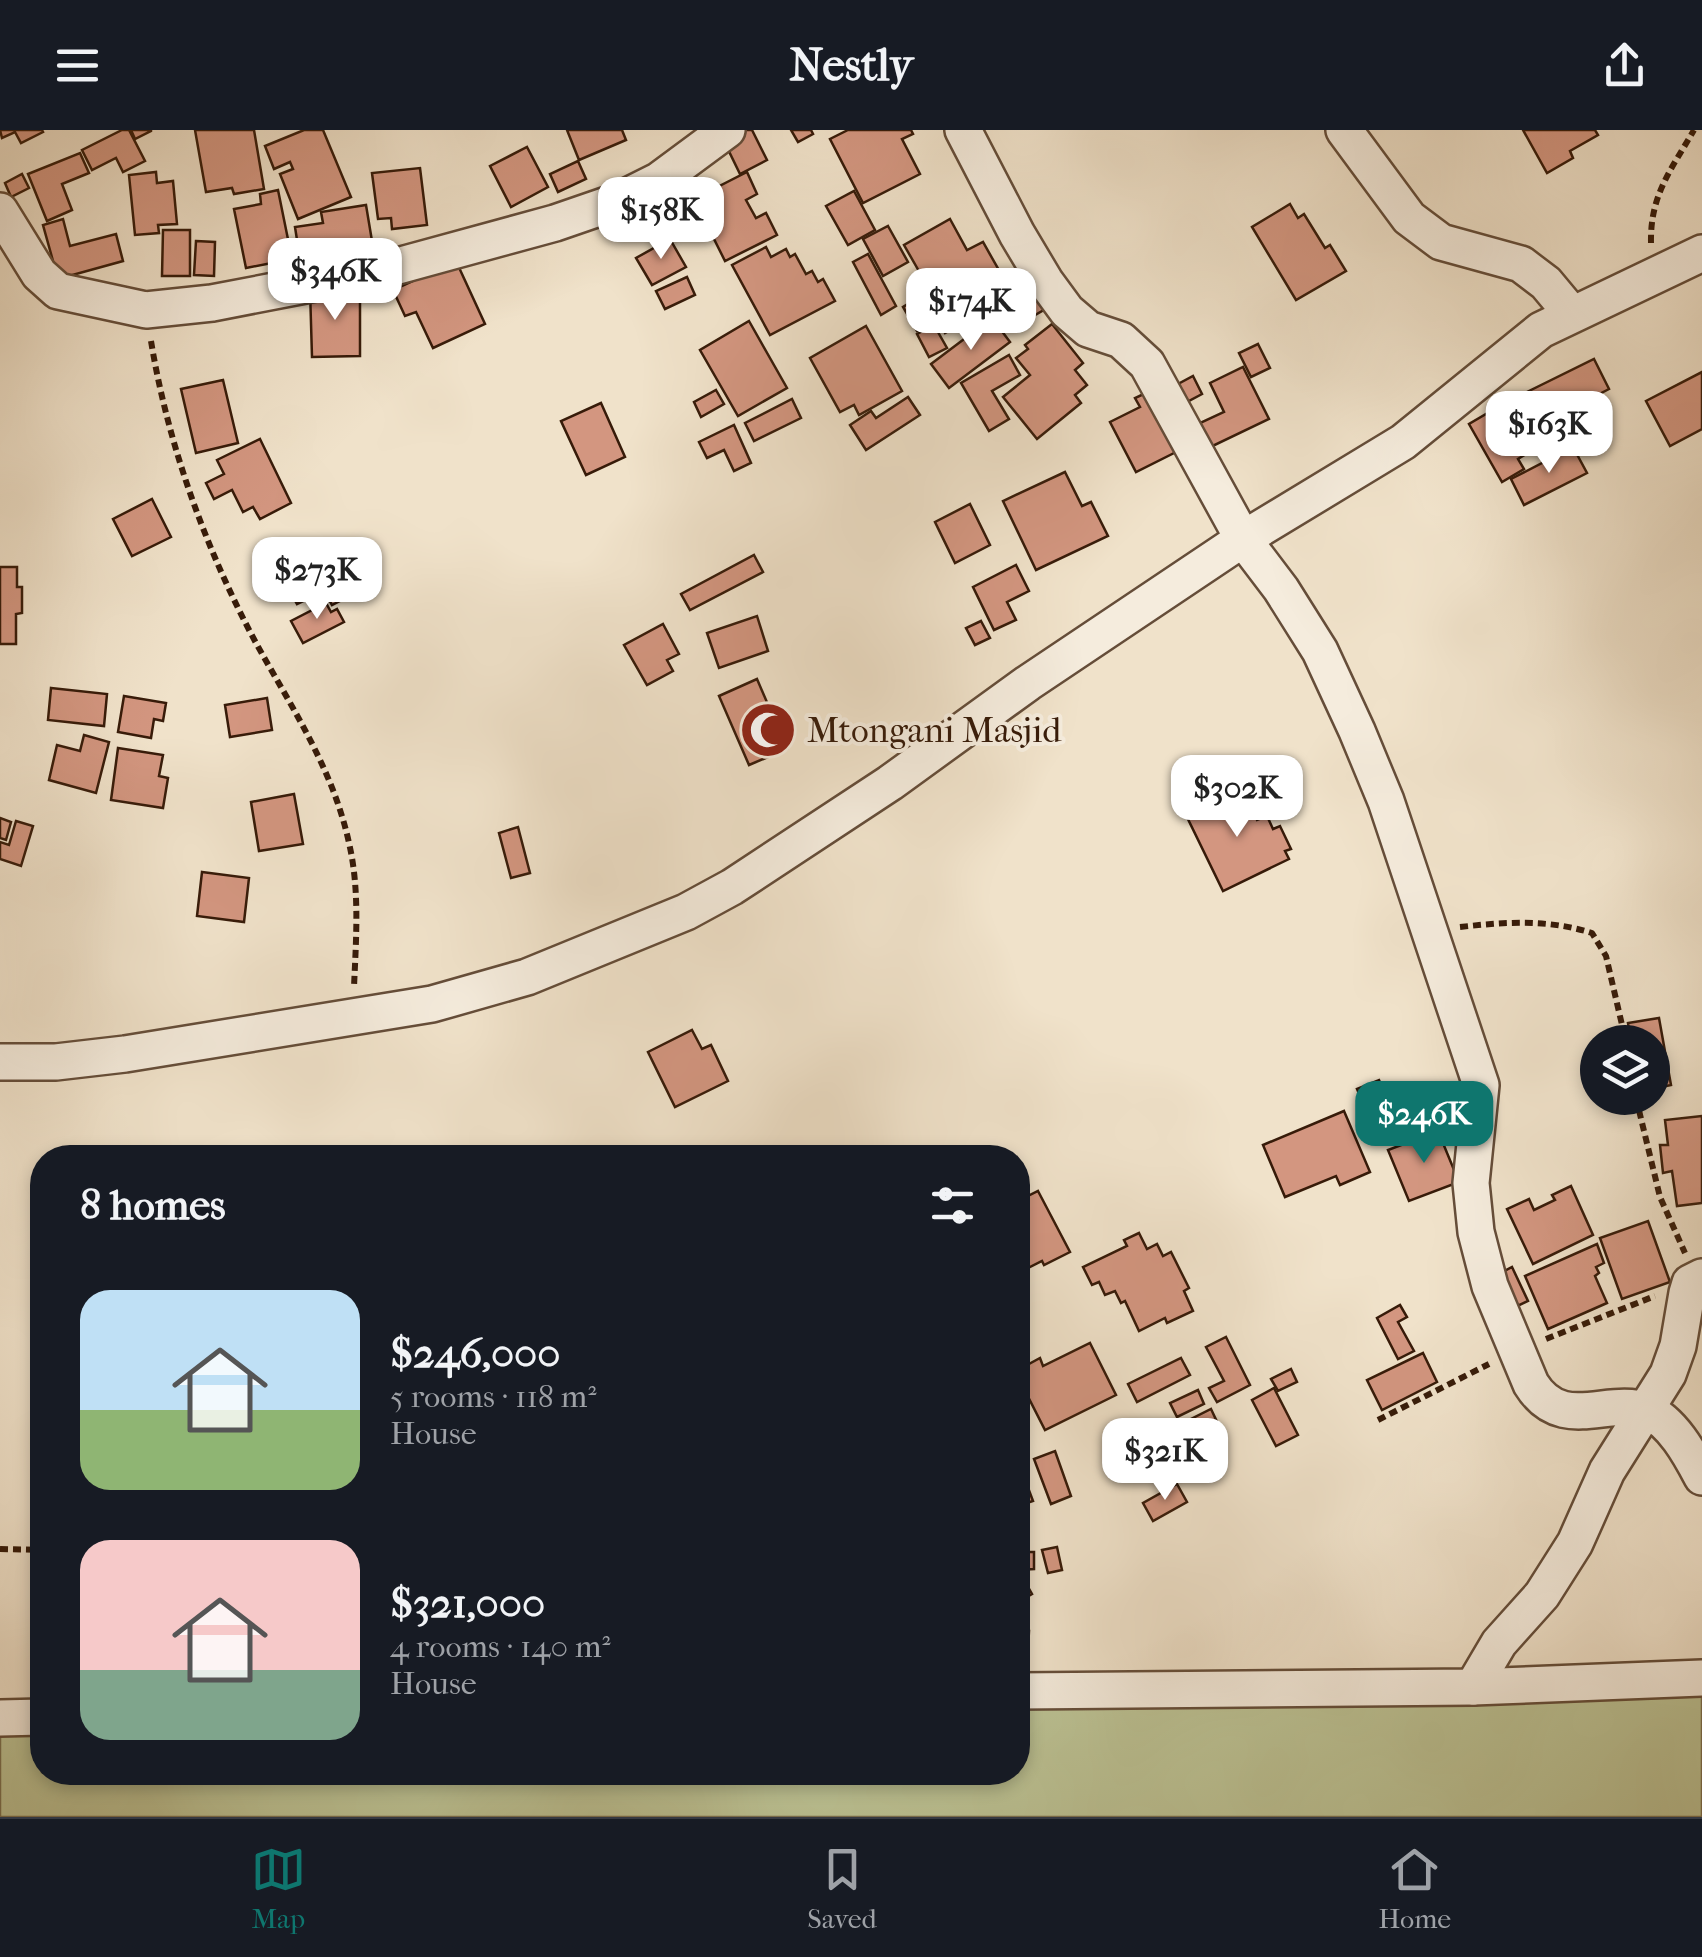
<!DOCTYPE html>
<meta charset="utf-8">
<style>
body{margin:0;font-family:"IM FELL French Canon",serif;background:#20242c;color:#f1f3f6;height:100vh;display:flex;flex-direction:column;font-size:38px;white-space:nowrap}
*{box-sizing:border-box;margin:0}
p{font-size:32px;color:#9ea1a6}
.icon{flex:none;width:55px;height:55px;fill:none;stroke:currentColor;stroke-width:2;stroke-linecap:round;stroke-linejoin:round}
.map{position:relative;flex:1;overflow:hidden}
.side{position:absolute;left:30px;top:1015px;width:1000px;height:640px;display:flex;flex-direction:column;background:#171b24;border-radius:40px;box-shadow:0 5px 15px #0003}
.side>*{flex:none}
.fabs{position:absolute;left:1580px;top:895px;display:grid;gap:20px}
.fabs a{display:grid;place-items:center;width:90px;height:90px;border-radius:50%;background:#171b24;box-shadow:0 5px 15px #0003;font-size:50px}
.price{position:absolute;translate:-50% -85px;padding:0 22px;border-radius:20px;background:#fff;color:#222;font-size:32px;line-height:65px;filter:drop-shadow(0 2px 5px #0008)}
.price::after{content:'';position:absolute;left:50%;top:60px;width:30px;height:22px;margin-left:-15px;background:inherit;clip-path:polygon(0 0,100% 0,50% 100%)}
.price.current{background:#0f766e;color:#fff}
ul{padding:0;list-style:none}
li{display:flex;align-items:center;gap:30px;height:250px;padding:0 50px}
li span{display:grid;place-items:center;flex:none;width:280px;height:200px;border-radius:30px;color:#555}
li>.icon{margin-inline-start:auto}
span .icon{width:120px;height:120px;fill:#fffc;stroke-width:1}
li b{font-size:42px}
h2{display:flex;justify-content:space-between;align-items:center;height:120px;padding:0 50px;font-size:42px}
header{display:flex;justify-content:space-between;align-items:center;height:130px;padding:0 50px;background:#171b24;font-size:45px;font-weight:700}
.tab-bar{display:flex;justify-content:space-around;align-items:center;height:140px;border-top:2px solid #363941;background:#171b24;font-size:28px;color:#9ea1a6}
.tab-bar a{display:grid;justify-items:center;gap:5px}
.tab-bar .current{color:#0f766e}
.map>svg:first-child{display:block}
</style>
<header><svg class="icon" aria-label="menu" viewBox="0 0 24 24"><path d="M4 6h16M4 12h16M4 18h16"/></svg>Nestly<svg class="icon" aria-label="share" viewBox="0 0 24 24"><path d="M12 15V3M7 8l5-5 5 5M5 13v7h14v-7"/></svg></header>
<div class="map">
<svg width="1702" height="1687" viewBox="0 0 1702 1687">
<rect width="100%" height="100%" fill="#f0e2ca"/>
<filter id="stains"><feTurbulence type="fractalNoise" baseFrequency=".002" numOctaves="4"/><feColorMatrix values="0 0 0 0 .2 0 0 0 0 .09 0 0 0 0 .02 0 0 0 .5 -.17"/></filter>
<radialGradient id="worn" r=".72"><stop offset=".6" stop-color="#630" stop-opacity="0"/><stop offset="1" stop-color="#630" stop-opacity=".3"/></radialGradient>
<!-- green -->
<path fill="#bcc395" stroke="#7a6f4f" stroke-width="2.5" d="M 1702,1563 L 1702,1687 L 0,1687 L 0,1603 L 42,1602 L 42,1642 L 1018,1642 L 1018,1575 Z"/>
<!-- building -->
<g fill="#d39680" stroke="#371b09" stroke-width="2.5">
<path d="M 0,0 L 42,0 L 43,2 L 21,13 L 15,2 L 2,8 Z"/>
<path d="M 122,0 L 129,0 L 145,31 L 123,42 L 116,28 L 92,40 L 82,20 Z"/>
<path d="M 131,0 L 151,0 L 151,1 L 135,9 Z"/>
<path d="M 195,0 L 254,0 L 264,59 L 234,64 L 232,58 L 206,62 Z"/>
<path d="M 304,0 L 323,0 L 351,67 L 298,89 L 280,44 L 293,39 L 290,32 L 274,39 L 265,16 Z"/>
<path d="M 567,0 L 622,0 L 626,10 L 579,30 Z"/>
<path d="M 735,0 L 752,0 L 767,30 L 740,44 L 722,7 Z"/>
<path d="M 791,0 L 811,0 L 813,4 L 798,12 Z"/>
<path d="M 848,0 L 911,0 L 913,4 L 902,9 L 920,44 L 863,73 L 830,9 Z"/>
<path d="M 1523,0 L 1595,0 L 1598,5 L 1570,21 L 1573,28 L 1547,43 Z"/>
<path d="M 527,17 L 548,57 L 511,77 L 490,36 Z"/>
<path d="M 80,23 L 89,43 L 62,54 L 72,80 L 47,91 L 28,44 Z"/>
<path d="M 578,31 L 586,49 L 558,62 L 550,44 Z"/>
<path d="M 420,38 L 427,95 L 392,99 L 391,88 L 378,89 L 372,43 Z"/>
<path d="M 156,42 L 157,53 L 173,51 L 177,94 L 158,95 L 159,103 L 135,105 L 129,45 Z"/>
<path d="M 747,42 L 757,64 L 746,70 L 756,88 L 766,83 L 777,105 L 725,131 L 694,69 Z"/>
<path d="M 22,44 L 29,58 L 11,67 L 5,53 Z"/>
<path d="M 278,60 L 292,129 L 246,138 L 234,79 L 261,74 L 260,64 Z"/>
<path d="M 854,61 L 875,100 L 848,115 L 826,76 Z"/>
<path d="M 1290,74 L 1298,88 L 1304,84 L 1325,118 L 1330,115 L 1346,141 L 1296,170 L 1252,97 Z"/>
<path d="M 366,75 L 375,129 L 329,136 L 327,125 L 300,129 L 295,97 L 323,93 L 321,82 Z"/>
<path d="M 63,89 L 70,116 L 116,104 L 123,131 L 58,149 L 43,95 Z"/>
<path d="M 950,89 L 967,120 L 983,112 L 1013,165 L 945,203 L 914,147 L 920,143 L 904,115 Z"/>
<path d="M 888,96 L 908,132 L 883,146 L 863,109 Z"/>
<path d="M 163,100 L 190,100 L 190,146 L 162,146 Z"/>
<path d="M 670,109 L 686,137 L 652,155 L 636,128 Z"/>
<path d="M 196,111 L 215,112 L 214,146 L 194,145 Z"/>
<path d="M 766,117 L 771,127 L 786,119 L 790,127 L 795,124 L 806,144 L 812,141 L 818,152 L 823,149 L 835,171 L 770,205 L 732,135 Z"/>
<path d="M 868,124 L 896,176 L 881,185 L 853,132 Z"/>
<path d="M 456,131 L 485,194 L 433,218 L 416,182 L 405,186 L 393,160 Z"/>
<path d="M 687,147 L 695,165 L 665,179 L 656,161 Z"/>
<path d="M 1037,156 L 1049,177 L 1028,189 L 1015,168 Z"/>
<path d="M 310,159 L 360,159 L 360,226 L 312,227 Z"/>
<path d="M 921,166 L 935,191 L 917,201 L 903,177 Z"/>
<path d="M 992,188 L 1010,212 L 949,258 L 931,234 Z"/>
<path d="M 749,191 L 787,258 L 738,286 L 700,220 Z"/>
<path d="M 1052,194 L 1083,233 L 1075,240 L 1087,255 L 1075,265 L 1081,273 L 1037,309 L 1003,267 L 1030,245 L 1016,228 L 1028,219 L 1025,215 Z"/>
<path d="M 934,195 L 947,218 L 929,227 L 917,204 Z"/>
<path d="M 866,196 L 902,261 L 859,285 L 854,275 L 840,282 L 810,228 Z"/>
<path d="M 1258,214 L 1270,238 L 1251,247 L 1239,223 Z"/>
<path d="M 1009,225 L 1020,245 L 992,261 L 1009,289 L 989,301 L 961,253 Z"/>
<path d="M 1594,229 L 1609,259 L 1543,293 L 1527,262 Z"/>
<path d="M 1243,237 L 1269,289 L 1198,323 L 1187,299 L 1224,282 L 1210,253 Z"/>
<path d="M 1702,242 L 1702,299 L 1670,316 L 1646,271 Z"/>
<path d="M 1193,246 L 1202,264 L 1185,273 L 1165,261 Z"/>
<path d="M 223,250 L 238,313 L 196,323 L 181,259 Z"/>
<path d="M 716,260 L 724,274 L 701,287 L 694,272 Z"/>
<path d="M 1148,262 L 1178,321 L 1136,342 L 1110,292 L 1140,277 L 1135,268 Z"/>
<path d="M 908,267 L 920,285 L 866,320 L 850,295 L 871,281 L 876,288 Z"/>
<path d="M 1515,267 L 1530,293 L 1514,303 L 1526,324 L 1518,329 L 1524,339 L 1502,352 L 1469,294 Z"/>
<path d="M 792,269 L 801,288 L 754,311 L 745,293 Z"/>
<path d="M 601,273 L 625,327 L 586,345 L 561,291 Z"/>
<path d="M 734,295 L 751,333 L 734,341 L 724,320 L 707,328 L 699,312 Z"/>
<path d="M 260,309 L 291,373 L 260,389 L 253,377 L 243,382 L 232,360 L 214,369 L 206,353 L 224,344 L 217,330 Z"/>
<path d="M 1573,317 L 1587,343 L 1524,375 L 1511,349 Z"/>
<path d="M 1065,342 L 1082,376 L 1091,372 L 1108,406 L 1036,440 L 1003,371 Z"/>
<path d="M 152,369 L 171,407 L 132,426 L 113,389 Z"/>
<path d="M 970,374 L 990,415 L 955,433 L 935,392 Z"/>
<path d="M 754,425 L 763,442 L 690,480 L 681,464 Z"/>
<path d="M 355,426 L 367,457 L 332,475 L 320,453 L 343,442 L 339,434 Z"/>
<path d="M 1016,435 L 1029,461 L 1007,472 L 1016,490 L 994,500 L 973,457 Z"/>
<path d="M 0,437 L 17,437 L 17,457 L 22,457 L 22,483 L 16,484 L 16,514 L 0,514 Z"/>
<path d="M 310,452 L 316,465 L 297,474 L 290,461 Z"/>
<path d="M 326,473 L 331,482 L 337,479 L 344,492 L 303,513 L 291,491 Z"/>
<path d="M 757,486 L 768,521 L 719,538 L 707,503 Z"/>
<path d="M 981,491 L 990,508 L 975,515 L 966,498 Z"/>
<path d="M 663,494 L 679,524 L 667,530 L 673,541 L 647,555 L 624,515 Z"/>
<path d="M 757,549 L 787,619 L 749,635 L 719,566 Z"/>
<path d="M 51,558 L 107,564 L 104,596 L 48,590 Z"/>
<path d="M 124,566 L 166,573 L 163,591 L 154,589 L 151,608 L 118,602 Z"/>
<path d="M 267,568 L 272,600 L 230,607 L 225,575 Z"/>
<path d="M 84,605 L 109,612 L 96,663 L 49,650 L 57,615 L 80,621 Z"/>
<path d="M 118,618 L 163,625 L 159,646 L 168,648 L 163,678 L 111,670 Z"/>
<path d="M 1232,640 L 1240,657 L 1213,669 L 1205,652 Z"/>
<path d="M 1242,658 L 1257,690 L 1267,686 L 1273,699 L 1280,696 L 1291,719 L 1285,721 L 1289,729 L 1223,761 L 1186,685 Z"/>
<path d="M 294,664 L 303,714 L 259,721 L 251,672 Z"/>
<path d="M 0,688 L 11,692 L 6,710 L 0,708 Z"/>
<path d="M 16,691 L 33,696 L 21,736 L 0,729 L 0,712 L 9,715 Z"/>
<path d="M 518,697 L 530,743 L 511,748 L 499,703 Z"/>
<path d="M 202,742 L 249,748 L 244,792 L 197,786 Z"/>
<path d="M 1659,888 L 1671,955 L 1652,959 L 1652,912 L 1631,912 L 1628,893 Z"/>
<path d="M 692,900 L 702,919 L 711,915 L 728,951 L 675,977 L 648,922 Z"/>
<path d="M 1379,950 L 1385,964 L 1394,960 L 1404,986 L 1395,989 L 1401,1002 L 1379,1011 L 1357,959 Z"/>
<path d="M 1344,981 L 1370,1042 L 1340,1055 L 1336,1046 L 1285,1067 L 1263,1015 Z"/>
<path d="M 1702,986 L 1702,1073 L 1677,1076 L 1672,1041 L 1663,1043 L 1660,1015 L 1668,1015 L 1665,990 Z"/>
<path d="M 1438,1001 L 1459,1052 L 1409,1071 L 1388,1020 Z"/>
<path d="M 1571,1056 L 1593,1105 L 1533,1134 L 1507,1079 L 1529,1069 L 1534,1080 L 1555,1070 L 1552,1065 Z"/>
<path d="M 1038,1061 L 1070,1122 L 1044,1135 L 1042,1131 L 1018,1143 L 1018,1071 Z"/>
<path d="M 1648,1091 L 1670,1152 L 1622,1169 L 1600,1108 Z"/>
<path d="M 1139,1103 L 1147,1119 L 1157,1114 L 1163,1126 L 1171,1122 L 1189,1158 L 1184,1161 L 1193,1181 L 1167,1193 L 1165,1188 L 1139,1201 L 1125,1171 L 1121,1173 L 1115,1161 L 1105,1165 L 1099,1152 L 1092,1155 L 1083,1137 L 1127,1116 L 1124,1110 Z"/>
<path d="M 1597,1114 L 1604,1133 L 1596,1137 L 1599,1143 L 1595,1146 L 1607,1173 L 1548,1199 L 1525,1146 Z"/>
<path d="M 1512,1137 L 1528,1171 L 1511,1179 L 1495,1146 Z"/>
<path d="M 1400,1175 L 1407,1187 L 1398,1192 L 1414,1221 L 1398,1229 L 1377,1188 Z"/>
<path d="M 1226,1207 L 1250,1255 L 1217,1272 L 1209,1258 L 1224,1251 L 1206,1217 Z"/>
<path d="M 1090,1213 L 1116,1265 L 1045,1300 L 1018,1247 L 1018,1240 L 1040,1228 L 1043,1236 Z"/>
<path d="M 1423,1223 L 1437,1252 L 1382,1280 L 1367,1250 Z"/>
<path d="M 1181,1228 L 1190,1245 L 1137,1272 L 1128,1254 Z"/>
<path d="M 1291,1239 L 1297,1252 L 1278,1261 L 1271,1249 Z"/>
<path d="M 1274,1258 L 1298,1305 L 1276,1316 L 1252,1270 Z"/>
<path d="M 1198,1260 L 1204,1274 L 1177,1287 L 1170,1273 Z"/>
<path d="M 1211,1279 L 1219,1296 L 1186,1313 L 1177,1296 Z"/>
<path d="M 1204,1315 L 1220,1340 L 1201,1351 L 1186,1327 Z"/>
<path d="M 1055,1321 L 1071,1366 L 1051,1374 L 1034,1329 Z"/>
<path d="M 1021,1339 L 1033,1371 L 1018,1376 L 1018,1340 Z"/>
<path d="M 1177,1354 L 1187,1372 L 1153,1391 L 1143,1373 Z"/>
<path d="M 1057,1417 L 1062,1440 L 1048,1443 L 1042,1420 Z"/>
<path d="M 1018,1422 L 1034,1422 L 1034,1439 L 1018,1440 Z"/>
<path d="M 1023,1448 L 1032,1464 L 1018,1472 L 1018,1451 Z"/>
<path d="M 1018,1500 L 1029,1501 L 1028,1520 L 1018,1520 Z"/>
</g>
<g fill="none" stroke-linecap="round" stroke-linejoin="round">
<!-- street casing -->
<g stroke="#654d39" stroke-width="40">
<g id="street">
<path d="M 963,0 L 1017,104 L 1045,151 L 1067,181 L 1088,199 L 1121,210 L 1147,234 L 1243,409 L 1281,459 L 1320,521 L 1357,601 L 1386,671 L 1481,955 L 1471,1053 L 1476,1102 L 1490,1156 L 1531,1254 C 1562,1304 1608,1266 1647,1281 C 1672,1291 1690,1324 1702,1347"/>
<path d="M 1344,0 L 1409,88 L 1441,112 L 1521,134 L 1546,153 L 1571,183"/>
<path d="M 0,81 L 39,144 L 58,161 L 146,180 L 212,173 L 383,140 L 555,93 L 616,72 L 658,51 L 727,0"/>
<path d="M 0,932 L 56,932 L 125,924 L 432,874 L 527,847 L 686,782 L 732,757 L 890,653 L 1028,553 L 1243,409 L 1403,312 L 1541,200 L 1702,123"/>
<path d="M 1473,1557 L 1499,1513 L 1542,1465 L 1575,1413 L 1607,1341 L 1668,1244 L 1678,1216 L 1687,1163 L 1690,1153 L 1702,1147"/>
<path d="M 1018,1561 L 1473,1557 L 1702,1548"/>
<path d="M 0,1588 L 42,1587"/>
</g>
</g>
<!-- path -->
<g stroke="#371b09" stroke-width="6" stroke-dasharray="8 5" stroke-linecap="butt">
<path d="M 1651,113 C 1650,65 1671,40 1694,0"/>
<path d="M 151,211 C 168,315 206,420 256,513 C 292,578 333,639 349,713 C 360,760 356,810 354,857"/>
<path d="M 1460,797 C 1505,792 1548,789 1592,803 L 1606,826 L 1626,912"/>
<path d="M 1636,968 L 1660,1067 L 1685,1123"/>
<path d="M 1546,1209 L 1655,1166"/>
<path d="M 1378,1290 L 1489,1234"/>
<path d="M 0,1419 L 42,1420"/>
</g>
<!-- street -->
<use href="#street" stroke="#f5ecdd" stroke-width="35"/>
</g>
<!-- icons -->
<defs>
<g id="mosque-disc" transform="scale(2.875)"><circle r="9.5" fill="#8f2418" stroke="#f5ecdd"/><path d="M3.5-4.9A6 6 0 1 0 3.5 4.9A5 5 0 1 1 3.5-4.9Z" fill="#fff"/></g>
</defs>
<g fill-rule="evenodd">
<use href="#mosque-disc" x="768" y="600"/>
</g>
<g text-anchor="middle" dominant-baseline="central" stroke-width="8" stroke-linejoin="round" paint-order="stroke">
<!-- poi labels -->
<g font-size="35" fill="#371b09" stroke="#f5ecdd" text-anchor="start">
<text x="807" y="600">Mtongani Masjid</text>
</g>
</g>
<rect width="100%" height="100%" filter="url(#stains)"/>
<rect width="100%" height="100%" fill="url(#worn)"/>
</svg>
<div class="fabs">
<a><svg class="icon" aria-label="layers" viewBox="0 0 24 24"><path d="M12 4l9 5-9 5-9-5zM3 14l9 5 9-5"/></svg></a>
</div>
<b class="price" style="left:661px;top:132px">$158K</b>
<b class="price" style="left:335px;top:193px">$346K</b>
<b class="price" style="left:971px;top:223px">$174K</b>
<b class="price" style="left:1549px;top:346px">$163K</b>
<b class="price" style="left:317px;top:492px">$273K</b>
<b class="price" style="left:1237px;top:710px">$302K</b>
<b class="price current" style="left:1424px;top:1036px">$246K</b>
<b class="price" style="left:1165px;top:1373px">$321K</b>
<section class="side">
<h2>8 homes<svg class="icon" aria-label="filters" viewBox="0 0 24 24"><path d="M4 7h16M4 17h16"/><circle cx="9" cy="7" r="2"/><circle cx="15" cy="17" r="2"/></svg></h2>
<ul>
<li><span style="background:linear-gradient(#bfe0f5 60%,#8fb573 0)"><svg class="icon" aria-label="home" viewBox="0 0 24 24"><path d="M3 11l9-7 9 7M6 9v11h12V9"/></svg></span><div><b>$246,000</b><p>5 rooms · 118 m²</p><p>House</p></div></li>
<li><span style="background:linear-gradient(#f6c9c9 65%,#7fa58c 0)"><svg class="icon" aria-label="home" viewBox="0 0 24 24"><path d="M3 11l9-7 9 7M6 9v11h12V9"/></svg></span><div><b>$321,000</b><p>4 rooms · 140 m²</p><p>House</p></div></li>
</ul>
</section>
</div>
<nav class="tab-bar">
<a class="current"><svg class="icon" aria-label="map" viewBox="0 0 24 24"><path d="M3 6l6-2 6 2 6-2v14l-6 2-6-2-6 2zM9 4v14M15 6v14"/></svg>Map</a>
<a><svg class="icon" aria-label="saved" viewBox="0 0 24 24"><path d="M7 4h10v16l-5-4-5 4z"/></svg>Saved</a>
<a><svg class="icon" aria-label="home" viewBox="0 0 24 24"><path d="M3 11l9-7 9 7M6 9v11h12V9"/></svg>Home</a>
</nav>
